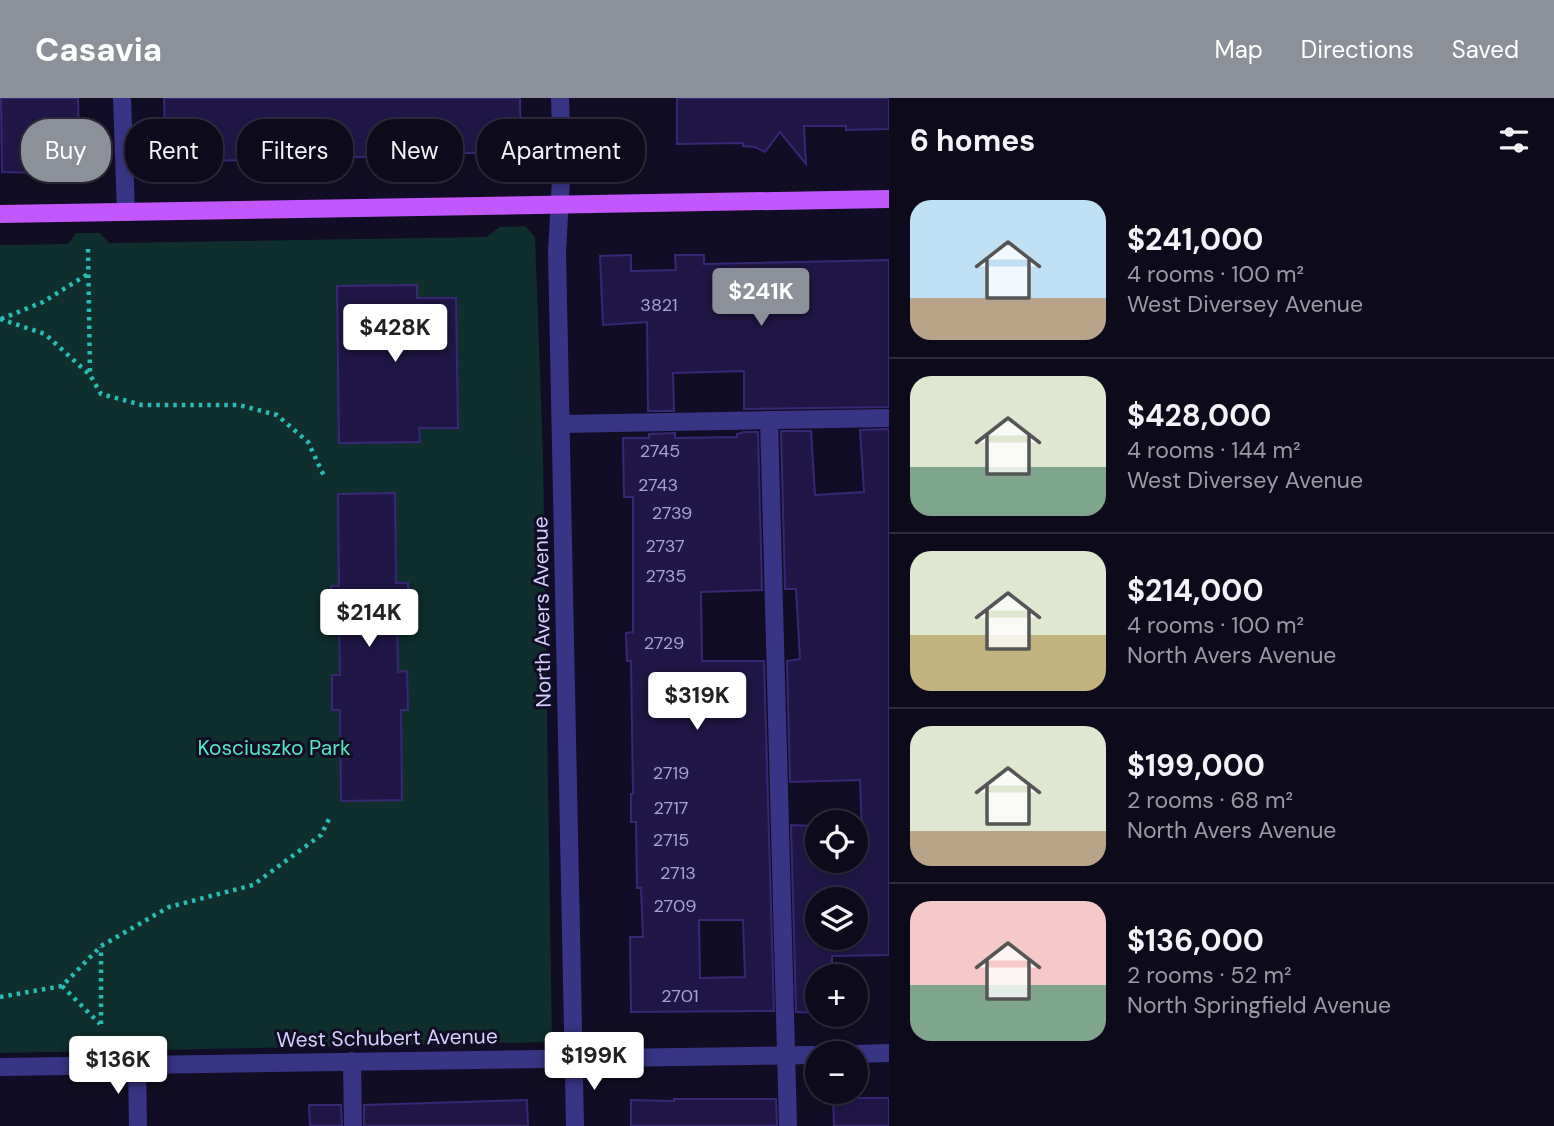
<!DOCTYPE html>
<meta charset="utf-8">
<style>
body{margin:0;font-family:"DM Sans",sans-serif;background:#1b1828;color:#f1f3f6;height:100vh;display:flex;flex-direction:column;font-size:26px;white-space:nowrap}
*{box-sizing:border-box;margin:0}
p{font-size:23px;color:#9a9aa3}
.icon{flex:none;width:38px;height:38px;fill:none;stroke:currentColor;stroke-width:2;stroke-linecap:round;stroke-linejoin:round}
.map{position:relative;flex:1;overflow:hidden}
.panel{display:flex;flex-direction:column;background:#0d0a1b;width:665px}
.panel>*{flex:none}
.banner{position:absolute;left:21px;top:21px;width:665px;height:63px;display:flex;gap:14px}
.tools{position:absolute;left:805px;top:712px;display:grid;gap:14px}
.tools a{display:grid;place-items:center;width:63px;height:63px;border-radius:50%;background:#0d0a1b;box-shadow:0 4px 10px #0003,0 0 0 2px #2d2b3a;font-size:35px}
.price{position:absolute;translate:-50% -60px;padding:0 16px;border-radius:7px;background:#fff;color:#222;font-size:23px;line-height:46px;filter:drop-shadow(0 2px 4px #0008)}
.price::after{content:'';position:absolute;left:50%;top:42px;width:21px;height:16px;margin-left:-10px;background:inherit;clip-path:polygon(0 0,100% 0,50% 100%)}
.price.on{background:#8c9099;color:#fff}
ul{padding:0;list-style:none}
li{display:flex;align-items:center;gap:21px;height:175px;padding:0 21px}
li+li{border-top:2px solid #2d2b3a}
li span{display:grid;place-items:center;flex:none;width:196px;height:140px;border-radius:21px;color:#555}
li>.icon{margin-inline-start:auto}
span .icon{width:84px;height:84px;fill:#fffc;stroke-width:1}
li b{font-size:30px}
h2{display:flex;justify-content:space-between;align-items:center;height:84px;padding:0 21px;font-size:30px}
.tag{padding:0 24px;border-radius:28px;background:#0d0a1b;box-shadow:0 4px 10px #0003,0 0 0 2px #2d2b3a;font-size:24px;line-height:63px}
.tag.on{background:#8c9099;color:#fff}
header{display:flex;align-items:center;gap:42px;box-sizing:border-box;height:98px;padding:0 35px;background:#8c9099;color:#fff}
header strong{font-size:33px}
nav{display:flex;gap:38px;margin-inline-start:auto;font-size:24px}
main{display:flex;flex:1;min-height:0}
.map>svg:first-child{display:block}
</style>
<header>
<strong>Casavia</strong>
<nav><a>Map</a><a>Directions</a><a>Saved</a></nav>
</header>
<main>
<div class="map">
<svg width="889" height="1028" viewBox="0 0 889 1028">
<rect width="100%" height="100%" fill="#110d24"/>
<!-- green -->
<path fill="#0f2e2e" d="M 525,128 L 535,139 L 543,357 L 552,944 L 0,955 L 0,147 L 68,146 L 76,135 L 100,135 L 109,145 L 486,139 L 500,129 Z"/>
<!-- building -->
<g fill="#211746" stroke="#382874" stroke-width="2" fill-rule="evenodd">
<path d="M 1,0 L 78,0 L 80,76 L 2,74 Z"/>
<path d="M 164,0 L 520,0 L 521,68 L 488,69 L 487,55 L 439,55 L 303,62 L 244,60 L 244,62 L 206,63 L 206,72 L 166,73 Z"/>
<path d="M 677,0 L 889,0 L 889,31 L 846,32 L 846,28 L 804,28 L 806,66 L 780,34 L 765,54 L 755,49 L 743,48 L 743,45 L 677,46 Z"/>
<path d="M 631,157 L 631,173 L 676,172 L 675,157 L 704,157 L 704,166 L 889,162 L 889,309 L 744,311 L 744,273 L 673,275 L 674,313 L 648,313 L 647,224 L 603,227 L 600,158 Z"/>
<path d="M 417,187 L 417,200 L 456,200 L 458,330 L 419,330 L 420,344 L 339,345 L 337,188 Z"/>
<path d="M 889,331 L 889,857 L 832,858 L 832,878 L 817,878 L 817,915 L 796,914 L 791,727 L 814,728 L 813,759 L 817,759 L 817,763 L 863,763 L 860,682 L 790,684 L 787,563 L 800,561 L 796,491 L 785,491 L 781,333 L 811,333 L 815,397 L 864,394 L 860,332 ZM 817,802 L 856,802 L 856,840 L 817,840 Z"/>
<path d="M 744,334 L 758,334 L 762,492 L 701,494 L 702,563 L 764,563 L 774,913 L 631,914 L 630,839 L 643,839 L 641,790 L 637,790 L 636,724 L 631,724 L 631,696 L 633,696 L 631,563 L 627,563 L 626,535 L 633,534 L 633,399 L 624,399 L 623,340 L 649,340 L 649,336 L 675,335 L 675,340 L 737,339 L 737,336 ZM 699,822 L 743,822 L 745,879 L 700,880 Z"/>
<path d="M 395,395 L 396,485 L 408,485 L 408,527 L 397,527 L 398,574 L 407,573 L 408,612 L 401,612 L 402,702 L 341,703 L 340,612 L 332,612 L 332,577 L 340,577 L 339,524 L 332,524 L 331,488 L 339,488 L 338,396 Z"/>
<path d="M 833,1000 L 889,1000 L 889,1028 L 834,1028 Z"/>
<path d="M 674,1001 L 776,1001 L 777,1028 L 631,1028 L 631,1002 L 674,1003 Z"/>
<path d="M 527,1002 L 528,1028 L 364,1028 L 364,1007 Z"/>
<path d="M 309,1007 L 341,1007 L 342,1028 L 310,1028 Z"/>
</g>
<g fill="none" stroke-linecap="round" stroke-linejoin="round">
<!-- path -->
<g stroke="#27bcb4" stroke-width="4.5" stroke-dasharray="3.5 5" stroke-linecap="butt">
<path d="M 88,151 L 90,276"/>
<path d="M 0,221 L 45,236 L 90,277 L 101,296 L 142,307 L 239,307 L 277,317 L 308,344 L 324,378"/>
<path d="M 1,221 L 43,204 L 88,176"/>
<path d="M 62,888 L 100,926"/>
<path d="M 0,899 L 62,888 L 101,848 L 169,809 L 253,787 L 321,737 L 329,721"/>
<path d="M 101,926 L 101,849"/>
</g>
<!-- minor -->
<g stroke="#393586" stroke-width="18">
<path d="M 122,0 L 126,114"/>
<path d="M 560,0 L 562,63 L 557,154 L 575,1028"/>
<path d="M 769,322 L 788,1028"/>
<path d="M 561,326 L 889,320"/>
<path d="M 856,956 L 889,955"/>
<path d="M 352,963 L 353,1028"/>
<path d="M 137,967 L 138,1028"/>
<path d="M 0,969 L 817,957"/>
</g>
<!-- major -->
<path stroke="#c257ff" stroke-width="18" d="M 0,116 L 889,101"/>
</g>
<g text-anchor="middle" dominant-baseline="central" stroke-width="6" stroke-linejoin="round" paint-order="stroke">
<!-- number labels -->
<g font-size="18" fill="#a8a2d1">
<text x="659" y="207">3821</text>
<text x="660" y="353">2745</text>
<text x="658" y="387">2743</text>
<text x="672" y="415">2739</text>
<text x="665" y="448">2737</text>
<text x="666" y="478">2735</text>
<text x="664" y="545">2729</text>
<text x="671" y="675">2719</text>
<text x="671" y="710">2717</text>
<text x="671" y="742">2715</text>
<text x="678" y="775">2713</text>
<text x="675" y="808">2709</text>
<text x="680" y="898">2701</text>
</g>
<!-- street labels -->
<g font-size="21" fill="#d5d0ff" stroke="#110d24">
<text transform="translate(542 514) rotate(-91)">North Avers Avenue</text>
<text transform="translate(387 940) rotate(-1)">West Schubert Avenue</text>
</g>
<!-- park labels -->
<g font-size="21" fill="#54e7c3" stroke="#110d24">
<text x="274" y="650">Kosciuszko Park</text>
</g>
</g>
</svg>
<div class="tools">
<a><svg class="icon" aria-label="locate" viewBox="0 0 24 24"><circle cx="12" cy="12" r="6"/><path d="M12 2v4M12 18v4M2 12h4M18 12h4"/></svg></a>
<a><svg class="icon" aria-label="layers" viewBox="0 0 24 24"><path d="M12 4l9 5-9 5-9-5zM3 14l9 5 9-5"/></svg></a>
<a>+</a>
<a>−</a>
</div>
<b class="price on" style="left:761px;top:230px">$241K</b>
<b class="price" style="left:395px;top:266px">$428K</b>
<b class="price" style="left:369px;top:551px">$214K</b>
<b class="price" style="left:697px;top:634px">$319K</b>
<b class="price" style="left:594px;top:994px">$199K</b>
<b class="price" style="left:118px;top:998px">$136K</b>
<div class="banner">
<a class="tag on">Buy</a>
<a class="tag">Rent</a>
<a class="tag">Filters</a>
<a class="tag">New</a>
<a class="tag">Apartment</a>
</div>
</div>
<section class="panel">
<h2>6 homes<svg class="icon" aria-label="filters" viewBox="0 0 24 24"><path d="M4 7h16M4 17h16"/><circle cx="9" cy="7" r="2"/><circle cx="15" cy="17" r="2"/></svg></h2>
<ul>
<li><span style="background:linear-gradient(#bfe0f5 70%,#b9a48a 0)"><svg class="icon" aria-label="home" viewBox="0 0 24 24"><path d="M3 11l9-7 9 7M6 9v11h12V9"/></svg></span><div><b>$241,000</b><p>4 rooms · 100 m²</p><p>West Diversey Avenue</p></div></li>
<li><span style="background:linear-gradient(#dfe7d0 65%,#7fa58c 0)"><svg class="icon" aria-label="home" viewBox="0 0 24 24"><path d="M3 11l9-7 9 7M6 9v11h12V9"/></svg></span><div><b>$428,000</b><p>4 rooms · 144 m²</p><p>West Diversey Avenue</p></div></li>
<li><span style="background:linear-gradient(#dfe7d0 60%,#c2b280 0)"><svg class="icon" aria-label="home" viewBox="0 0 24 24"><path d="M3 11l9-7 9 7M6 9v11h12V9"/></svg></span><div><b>$214,000</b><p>4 rooms · 100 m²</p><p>North Avers Avenue</p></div></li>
<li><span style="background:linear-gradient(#dfe7d0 75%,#b9a48a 0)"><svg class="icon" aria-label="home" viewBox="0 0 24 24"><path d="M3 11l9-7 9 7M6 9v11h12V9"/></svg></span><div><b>$199,000</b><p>2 rooms · 68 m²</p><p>North Avers Avenue</p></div></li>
<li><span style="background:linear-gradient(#f6c9c9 60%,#7fa58c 0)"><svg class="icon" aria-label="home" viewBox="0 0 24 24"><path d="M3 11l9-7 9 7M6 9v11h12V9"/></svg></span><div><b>$136,000</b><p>2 rooms · 52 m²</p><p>North Springfield Avenue</p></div></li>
</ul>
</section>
</main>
